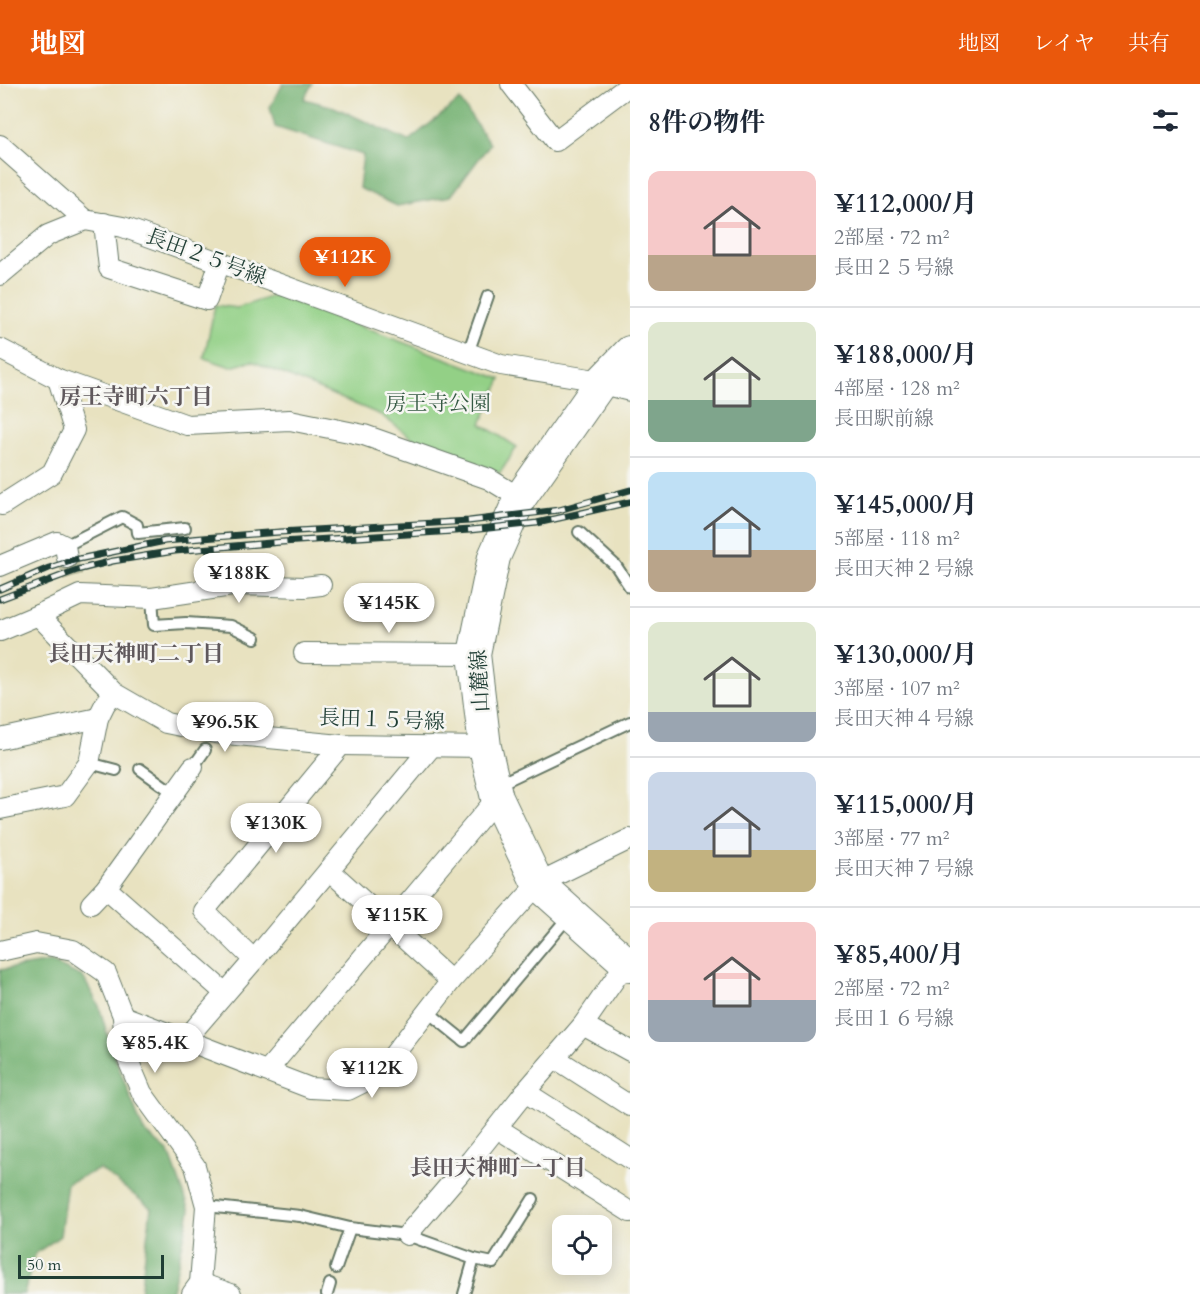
<!DOCTYPE html>
<html lang="ja">
<meta charset="utf-8">
<style>
body{margin:0;font-family:Cardo,"Noto Serif JP",serif;background:#f2f2f3;color:#1f2937;height:100vh;display:flex;flex-direction:column;font-size:22px;white-space:nowrap}
*{box-sizing:border-box;margin:0}
p{font-size:20px;color:#747a83}
.icon{flex:none;width:33px;height:33px;fill:none;stroke:currentColor;stroke-width:2;stroke-linecap:round;stroke-linejoin:round}
.map{position:relative;flex:1;overflow:hidden}
.drawer{display:flex;flex-direction:column;background:#fff;width:570px}
.drawer>*{flex:none}
.buttons{position:absolute;left:552px;top:1131px;display:grid;gap:12px}
.buttons a{display:grid;place-items:center;width:60px;height:60px;border-radius:12px;background:#fff;box-shadow:0 3px 15px #0003;font-size:30px}
.scale{position:absolute;left:18px;bottom:15px;width:146px;box-sizing:border-box;padding-left:6px;border:3px solid #1f3d34;border-top:0;font-size:16px;line-height:21px;white-space:nowrap;color:#1f3d34;-webkit-text-stroke:4px #f6f6f2;paint-order:stroke}
.price{position:absolute;translate:-50% -51px;padding:0 14px;border-radius:21px;background:#fff;color:#222;font-size:20px;line-height:39px;filter:drop-shadow(0 2px 3px #0008)}
.price::after{content:'';position:absolute;left:50%;top:36px;width:18px;height:14px;margin-left:-9px;background:inherit;clip-path:polygon(0 0,100% 0,50% 100%)}
.price.on{background:#ea580c;color:#fff}
ul{padding:0;list-style:none}
li{display:flex;align-items:center;gap:18px;height:150px;padding:0 18px}
li+li{border-top:2px solid #e0e1e3}
li span{display:grid;place-items:center;flex:none;width:168px;height:120px;border-radius:12px;color:#555}
li>.icon{margin-inline-start:auto}
span .icon{width:72px;height:72px;fill:#fffc;stroke-width:1}
li b{font-size:26px}
h2{display:flex;justify-content:space-between;align-items:center;height:72px;padding:0 18px;font-size:26px}
header{display:flex;align-items:center;gap:36px;box-sizing:border-box;height:84px;padding:0 30px;background:#ea580c;color:#fff}
header strong{font-size:28px}
nav{display:flex;gap:33px;margin-inline-start:auto;font-size:21px}
main{display:flex;flex:1;min-height:0}
.map>svg:first-child{display:block}
</style>
<header>
<strong>地図</strong>
<nav><a>地図</a><a>レイヤ</a><a>共有</a></nav>
</header>
<main>
<div class="map">
<svg width="630" height="1210" viewBox="0 0 630 1210">
<rect width="100%" height="100%" fill="#f6f6f2"/>
<filter id="ink" filterUnits="userSpaceOnUse"><feTurbulence type="fractalNoise" baseFrequency=".0167" numOctaves="2"/><feDisplacementMap in="SourceGraphic" scale="12" xChannelSelector="R" yChannelSelector="G"/><feConvolveMatrix kernelMatrix="1 2 1 2 8 2 1 2 1" color-interpolation-filters="sRGB"/></filter>
<filter id="wash" filterUnits="userSpaceOnUse"><feTurbulence type="fractalNoise" baseFrequency=".008" numOctaves="4" result="noise"/><feDisplacementMap in="SourceGraphic" scale="24" xChannelSelector="R" yChannelSelector="G"/><feGaussianBlur stdDeviation="1.35" result="paint"/><feColorMatrix in="noise" values="0 0 0 0 0 0 0 0 0 0 0 0 0 0 0 0 0 1.4 0 .05"/><feComposite in="paint" operator="in"/></filter>
<g filter="url(#wash)">
<rect width="100%" height="100%" fill="#e8e2c0"/>
<!-- green -->
<path fill="#93d086" stroke="#59865d" stroke-width="1.5" d="M 276,211 L 501,295 L 481,340 L 517,363 L 500,389 L 417,358 L 381,331 L 252,277 L 231,283 L 204,274 L 215,221 L 237,224 Z"/>
<!-- forest -->
<g fill="#76b273" stroke="#4a7854" stroke-width="1.5">
<path d="M 283,0 L 312,0 L 304,15 L 334,23 L 408,57 L 460,16 L 490,60 L 451,112 L 397,122 L 359,104 L 363,71 L 275,43 L 270,23 Z"/>
<path d="M 50,878 L 83,893 L 99,922 L 112,966 L 143,1046 L 169,1068 L 190,1127 L 172,1206 L 164,1210 L 140,1210 L 151,1124 L 100,1085 L 67,1099 L 60,1152 L 35,1170 L 24,1210 L 0,1210 L 0,886 Z"/>
</g>
</g>
<g filter="url(#ink)">
<g fill="none" stroke-linecap="round" stroke-linejoin="round">
<!-- minor-tunnel -->
<path stroke="#c0c1a4" stroke-width="20" stroke-dasharray="20 10" stroke-linecap="butt" d="M 67,474 L 73,494"/>
<!-- service casing -->
<g stroke="#657765" stroke-width="14">
<g id="service">
<path d="M 468,269 L 488,212"/>
<path d="M 579,448 L 616,482 L 630,503"/>
<path d="M 65,462 L 122,433 L 137,441 L 138,449 L 185,444"/>
<path d="M 152,514 L 154,541 L 186,539 L 231,542 L 255,554"/>
<path d="M 89,679 L 116,686"/>
<path d="M 193,683 L 205,666"/>
<path d="M 140,685 L 175,710"/>
<path d="M 497,701 L 630,638"/>
<path d="M 427,927 L 464,957 L 569,832"/>
<path d="M 206,1122 L 300,1132 L 350,1144 L 407,1151 L 474,1175 L 493,1179 L 533,1115"/>
<path d="M 336,1184 L 350,1144"/>
<path d="M 327,1210 L 330,1200"/>
<path d="M 464,1210 L 474,1175"/>
</g>
</g>
<!-- minor casing -->
<g stroke="#657765" stroke-width="22">
<g id="minor">
<path d="M 511,0 L 555,57 L 630,1"/>
<path d="M 0,61 L 85,136"/>
<path d="M 104,139 L 109,184 L 207,216 L 220,178"/>
<path d="M 0,191 L 48,151 L 85,136 L 123,143 L 501,281 L 602,297"/>
<path d="M 0,265 L 58,295 L 187,341 L 290,336 L 364,351 L 489,395 L 520,414"/>
<path d="M 2,421 L 52,389 L 74,346 L 58,295"/>
<path d="M 0,482 L 57,458 L 65,462 L 67,474"/>
<path d="M 38,531 L 80,511 L 152,514 L 238,501 L 304,503 L 321,501"/>
<path d="M 0,547 L 38,531 L 114,609 L 166,639 L 215,649 L 341,661 L 485,663"/>
<path d="M 304,569 L 474,570"/>
<path d="M 0,655 L 98,634"/>
<path d="M 0,725 L 65,712 L 89,679 L 98,634 L 105,620 L 114,609"/>
<path d="M 329,786 L 451,897"/>
<path d="M 106,804 L 225,909"/>
<path d="M 91,820 L 106,804 L 193,683"/>
<path d="M 0,867 L 36,859 L 73,866 L 106,889 L 123,932 L 125,969 L 142,1009 L 195,1082 L 206,1122 L 200,1199 L 192,1210"/>
<path d="M 254,876 L 204,827 L 341,661"/>
<path d="M 123,932 L 310,1004 L 348,1006 L 378,991 L 451,897 L 538,800 L 630,755"/>
<path d="M 583,941 L 630,967"/>
<path d="M 185,956 L 254,876 L 432,662"/>
<path d="M 555,974 L 630,1022"/>
<path d="M 267,987 L 497,714"/>
<path d="M 525,1008 L 630,1075"/>
<path d="M 497,1044 L 630,1128"/>
<path d="M 407,1151 L 471,1076 L 525,1008 L 583,941 L 626,879"/>
<path d="M 200,1199 L 231,1210"/>
</g>
</g>
<!-- tertiary casing -->
<g stroke="#657765" stroke-width="28">
<path id="tertiary" d="M 602,297 L 630,304"/>
</g>
<!-- primary casing -->
<g stroke="#657765" stroke-width="34">
<path id="primary" d="M 630,268 L 602,297 L 520,414 L 494,473 L 474,570 L 485,663 L 497,714 L 538,800 L 630,882"/>
</g>
<!-- service -->
<use href="#service" stroke="#fff" stroke-width="10"/>
<!-- minor -->
<use href="#minor" stroke="#fff" stroke-width="20"/>
<!-- tertiary -->
<use href="#tertiary" stroke="#fff" stroke-width="26"/>
<!-- primary -->
<use href="#primary" stroke="#fff" stroke-width="32"/>
<!-- rail casing -->
<g stroke="#1f3d34" stroke-width="7">
<g id="rail">
<path d="M 0,505 L 49,484 L 74,476 L 165,457 L 280,448 L 469,437 L 559,426 L 630,406"/>
<path d="M 0,515 L 77,486 L 113,477 L 175,467 L 282,458 L 470,446 L 537,439 L 630,418"/>
</g>
</g>
<!-- rail -->
<use href="#rail" stroke="#f6f6f2" stroke-width="4.5" stroke-dasharray="14" stroke-linecap="butt"/>
</g>
</g>
<g text-anchor="middle" dominant-baseline="central" stroke-width="5" stroke-linejoin="round" paint-order="stroke">
<!-- street labels -->
<g font-size="21" fill="#1f3d34" stroke="#f6f6f2">
<text transform="translate(206 173) rotate(20)">長田２５号線</text>
<text transform="translate(480 597) rotate(-93)">山麓線</text>
<text transform="translate(382 636) rotate(2)">長田１５号線</text>
</g>
<!-- park labels -->
<g font-size="21" fill="#365a44" stroke="#f6f6f2">
<text x="438" y="319">房王寺公園</text>
</g>
<!-- neighbourhood labels -->
<g font-size="22" font-weight="bold" fill="#5f585c" stroke="#f6f6f2">
<text x="136" y="313">房王寺町六丁目</text>
<text x="136" y="570">長田天神町二丁目</text>
<text x="498" y="1084">長田天神町一丁目</text>
</g>
</g>
</svg>
<div class="buttons">
<a><svg class="icon" aria-label="locate" viewBox="0 0 24 24"><circle cx="12" cy="12" r="6"/><path d="M12 2v4M12 18v4M2 12h4M18 12h4"/></svg></a>
</div>
<div class="scale">50 m</div>
<b class="price on" style="left:345px;top:204px">¥112K</b>
<b class="price" style="left:239px;top:520px">¥188K</b>
<b class="price" style="left:389px;top:550px">¥145K</b>
<b class="price" style="left:225px;top:669px">¥96.5K</b>
<b class="price" style="left:276px;top:770px">¥130K</b>
<b class="price" style="left:397px;top:862px">¥115K</b>
<b class="price" style="left:155px;top:990px">¥85.4K</b>
<b class="price" style="left:372px;top:1015px">¥112K</b>
</div>
<section class="drawer">
<h2>8件の物件<svg class="icon" aria-label="filters" viewBox="0 0 24 24"><path d="M4 7h16M4 17h16"/><circle cx="9" cy="7" r="2"/><circle cx="15" cy="17" r="2"/></svg></h2>
<ul>
<li><span style="background:linear-gradient(#f6c9c9 70%,#b9a48a 0)"><svg class="icon" aria-label="home" viewBox="0 0 24 24"><path d="M3 11l9-7 9 7M6 9v11h12V9"/></svg></span><div><b>¥112,000/月</b><p>2部屋 · 72 m²</p><p>長田２５号線</p></div></li>
<li><span style="background:linear-gradient(#dfe7d0 65%,#7fa58c 0)"><svg class="icon" aria-label="home" viewBox="0 0 24 24"><path d="M3 11l9-7 9 7M6 9v11h12V9"/></svg></span><div><b>¥188,000/月</b><p>4部屋 · 128 m²</p><p>長田駅前線</p></div></li>
<li><span style="background:linear-gradient(#bfe0f5 65%,#b9a48a 0)"><svg class="icon" aria-label="home" viewBox="0 0 24 24"><path d="M3 11l9-7 9 7M6 9v11h12V9"/></svg></span><div><b>¥145,000/月</b><p>5部屋 · 118 m²</p><p>長田天神２号線</p></div></li>
<li><span style="background:linear-gradient(#dfe7d0 75%,#9aa5b1 0)"><svg class="icon" aria-label="home" viewBox="0 0 24 24"><path d="M3 11l9-7 9 7M6 9v11h12V9"/></svg></span><div><b>¥130,000/月</b><p>3部屋 · 107 m²</p><p>長田天神４号線</p></div></li>
<li><span style="background:linear-gradient(#c9d6e8 65%,#c2b280 0)"><svg class="icon" aria-label="home" viewBox="0 0 24 24"><path d="M3 11l9-7 9 7M6 9v11h12V9"/></svg></span><div><b>¥115,000/月</b><p>3部屋 · 77 m²</p><p>長田天神７号線</p></div></li>
<li><span style="background:linear-gradient(#f6c9c9 65%,#9aa5b1 0)"><svg class="icon" aria-label="home" viewBox="0 0 24 24"><path d="M3 11l9-7 9 7M6 9v11h12V9"/></svg></span><div><b>¥85,400/月</b><p>2部屋 · 72 m²</p><p>長田１６号線</p></div></li>
</ul>
</section>
</main>
